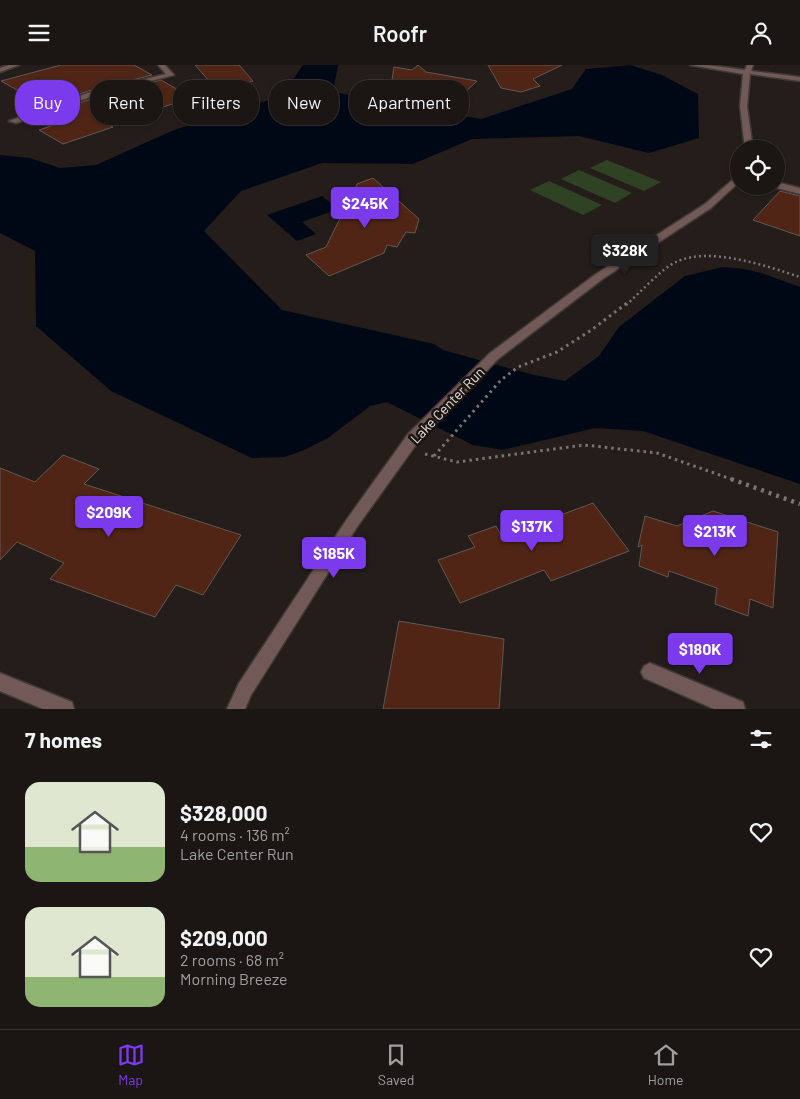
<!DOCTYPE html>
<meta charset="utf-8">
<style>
body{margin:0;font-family:Barlow,sans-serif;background:#241f1d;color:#f1f3f6;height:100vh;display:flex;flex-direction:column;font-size:19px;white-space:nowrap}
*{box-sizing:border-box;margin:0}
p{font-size:16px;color:#a09fa0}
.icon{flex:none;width:28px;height:28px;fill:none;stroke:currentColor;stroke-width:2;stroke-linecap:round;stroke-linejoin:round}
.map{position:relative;height:644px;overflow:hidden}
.details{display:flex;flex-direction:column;background:#1b1614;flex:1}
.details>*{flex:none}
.guide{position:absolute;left:15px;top:15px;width:500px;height:45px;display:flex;gap:10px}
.buttons{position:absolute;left:730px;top:75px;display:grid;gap:10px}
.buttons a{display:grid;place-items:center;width:55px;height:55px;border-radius:50%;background:#1b1614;box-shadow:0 1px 4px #0004,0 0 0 1px #393534;font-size:25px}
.price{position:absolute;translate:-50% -42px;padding:0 11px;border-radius:5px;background:#7c3aed;color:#fff;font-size:16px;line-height:32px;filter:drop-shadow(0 1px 2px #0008)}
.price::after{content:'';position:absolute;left:50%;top:30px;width:15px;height:11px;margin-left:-8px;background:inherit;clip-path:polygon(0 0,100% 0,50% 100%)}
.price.active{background:#222;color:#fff}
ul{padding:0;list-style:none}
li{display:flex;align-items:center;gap:15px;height:125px;padding:0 25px}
li span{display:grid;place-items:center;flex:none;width:140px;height:100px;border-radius:15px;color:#555}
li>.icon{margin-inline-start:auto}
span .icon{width:60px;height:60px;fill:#fffc;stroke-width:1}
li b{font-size:21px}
h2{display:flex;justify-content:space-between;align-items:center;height:60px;padding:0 25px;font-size:21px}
.tag{padding:0 18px;border-radius:20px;background:#1b1614;box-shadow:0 1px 4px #0004,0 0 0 1px #393534;font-size:18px;line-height:45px}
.tag.active{background:#7c3aed;color:#fff}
header{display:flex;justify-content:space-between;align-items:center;height:65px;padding:0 25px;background:#1b1614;font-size:22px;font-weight:600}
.tabs{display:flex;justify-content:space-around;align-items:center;height:70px;border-top:1px solid #393534;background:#1b1614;font-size:14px;color:#a09fa0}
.tabs a{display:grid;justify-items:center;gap:2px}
.tabs .active{color:#7c3aed}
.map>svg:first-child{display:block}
</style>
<header><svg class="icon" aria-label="menu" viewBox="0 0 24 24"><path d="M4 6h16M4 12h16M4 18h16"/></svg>Roofr<svg class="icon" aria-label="person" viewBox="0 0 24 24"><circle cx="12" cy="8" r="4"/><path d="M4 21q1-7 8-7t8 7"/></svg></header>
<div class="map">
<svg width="800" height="644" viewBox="0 0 800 644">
<rect width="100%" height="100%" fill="#241d1a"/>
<!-- green -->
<g fill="#304224">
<path d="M 607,95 L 661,117 L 644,126 L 590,103 Z"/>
<path d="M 579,105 L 632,128 L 615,138 L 561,114 Z"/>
<path d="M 549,116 L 602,140 L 583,150 L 530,125 Z"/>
</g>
<!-- water -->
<g fill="#000816">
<path d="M 303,0 L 338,0 L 333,27 L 481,54 L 572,24 L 586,4 L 630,0 L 662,10 L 698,29 L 699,73 L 649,88 L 579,71 L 472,74 L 413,99 L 322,98 L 241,126 L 204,166 L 282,245 L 434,279 L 443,285 L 534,310 L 565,316 L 599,291 L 619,262 L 685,211 L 723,202 L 744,204 L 761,208 L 800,222 L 800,419 L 643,366 L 595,363 L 503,385 L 473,380 L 387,337 L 370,341 L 328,373 L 304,385 L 285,392 L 252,393 L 111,326 L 36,261 L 35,186 L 0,168 L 0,90 L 30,93 L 60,103 L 96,100 L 174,65 L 282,31 Z"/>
<path d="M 322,131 L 338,144 L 302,157 L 316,169 L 297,176 L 267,150 Z"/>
</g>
<!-- building -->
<g fill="#502516" stroke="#615855">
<path d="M 61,0 L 134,0 L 152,10 L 88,26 L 45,41 L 1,16 Z"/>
<path d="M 195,0 L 239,0 L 253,16 L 219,27 Z"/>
<path d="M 418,0 L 426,7 L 477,16 L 460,32 L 391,21 L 394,2 L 412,5 Z"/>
<path d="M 488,0 L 562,0 L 533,14 L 540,21 L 521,27 L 501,23 Z"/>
<path d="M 161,15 L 192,33 L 108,59 L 113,62 L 63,79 L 39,65 L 69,55 L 54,47 L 94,33 Z"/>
<path d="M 373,113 L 419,154 L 415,168 L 406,167 L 397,182 L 387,180 L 384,188 L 329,211 L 306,190 L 326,182 L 357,119 Z"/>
<path d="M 780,126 L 800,131 L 800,171 L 753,155 Z"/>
<path d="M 63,390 L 99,404 L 84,419 L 241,470 L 203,530 L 176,520 L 155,552 L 50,514 L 64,498 L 17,477 L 0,495 L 0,403 L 35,417 Z"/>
<path d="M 593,438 L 629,486 L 551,516 L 544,505 L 460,538 L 438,495 L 475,482 L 468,471 L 496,461 L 502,472 Z"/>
<path d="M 713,446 L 778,467 L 773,543 L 750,534 L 748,551 L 715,539 L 717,523 L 669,506 L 668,512 L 639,501 L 642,480 L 638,482 L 645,451 L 677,461 Z"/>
<path d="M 399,556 L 504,574 L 499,644 L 383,644 Z"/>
</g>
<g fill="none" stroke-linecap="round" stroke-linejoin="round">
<!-- minor casing -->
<g stroke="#403936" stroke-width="3">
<g id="minor">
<path d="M 9,0 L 19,0 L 0,7 L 0,3 Z"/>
<path d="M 158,0 L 165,0 L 174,10 L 93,31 L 16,58 L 9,56 L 88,28 L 166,9 Z"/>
<path d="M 690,0 L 708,0 L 745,5 L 747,0 L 753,0 L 751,6 L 800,12 L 800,16 L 750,9 L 747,41 L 753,84 L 745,84 L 740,41 L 743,9 Z"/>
<path d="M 739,109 L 739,117 L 711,143 L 604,213 L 498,294 L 418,377 L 357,462 L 251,630 L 245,644 L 227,644 L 239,618 L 347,454 L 408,369 L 490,288 L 596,209 L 705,139 Z"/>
<path d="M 776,117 L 800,123 L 800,129 L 773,122 L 776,121 Z"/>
<path d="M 650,598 L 743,637 L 745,644 L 714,644 L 644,613 L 641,607 L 644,601 Z"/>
<path d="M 0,608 L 72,637 L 74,644 L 43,644 L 0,626 Z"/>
</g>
</g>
<!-- path-far2 -->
<path stroke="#797371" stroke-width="2.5" stroke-dasharray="2 3" stroke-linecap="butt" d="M 626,240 C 639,229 662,203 676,197 C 709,181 767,201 800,212"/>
<!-- path-far1 -->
<g stroke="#797371" stroke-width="3" stroke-dasharray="2.5 4" stroke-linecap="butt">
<path d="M 425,389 L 457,397 L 584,380 L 657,388 L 734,415"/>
<path d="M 434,391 L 501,315 L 518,302 L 557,287 L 590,266 L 627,238"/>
</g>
<!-- path -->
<path stroke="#797371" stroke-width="4.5" stroke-dasharray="3 5" stroke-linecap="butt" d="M 731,414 L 800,439"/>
<!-- minor -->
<use href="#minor" fill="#705956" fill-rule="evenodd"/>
</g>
<g text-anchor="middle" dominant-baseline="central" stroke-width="5" stroke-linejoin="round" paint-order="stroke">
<!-- street labels -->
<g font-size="14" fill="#e9e4e2" stroke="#1b1411">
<text transform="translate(447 340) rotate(-46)">Lake Center Run</text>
</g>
</g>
</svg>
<div class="buttons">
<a><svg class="icon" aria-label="locate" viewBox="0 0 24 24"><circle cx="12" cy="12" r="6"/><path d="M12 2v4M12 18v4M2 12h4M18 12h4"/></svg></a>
</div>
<b class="price" style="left:365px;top:164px">$245K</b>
<b class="price active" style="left:625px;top:211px">$328K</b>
<b class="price" style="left:109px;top:473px">$209K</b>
<b class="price" style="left:532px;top:487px">$137K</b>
<b class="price" style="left:715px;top:492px">$213K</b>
<b class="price" style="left:334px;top:514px">$185K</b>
<b class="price" style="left:700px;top:610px">$180K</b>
<div class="guide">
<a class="tag active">Buy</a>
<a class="tag">Rent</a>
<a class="tag">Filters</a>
<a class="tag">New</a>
<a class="tag">Apartment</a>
</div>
</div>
<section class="details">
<h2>7 homes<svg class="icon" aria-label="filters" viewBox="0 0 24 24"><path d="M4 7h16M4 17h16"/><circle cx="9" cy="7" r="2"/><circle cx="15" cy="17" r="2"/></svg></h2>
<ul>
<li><span style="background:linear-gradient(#dfe7d0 65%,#8fb573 0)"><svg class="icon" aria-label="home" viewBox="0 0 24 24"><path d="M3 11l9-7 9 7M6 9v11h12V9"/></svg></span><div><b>$328,000</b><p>4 rooms · 136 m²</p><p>Lake Center Run</p></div><svg class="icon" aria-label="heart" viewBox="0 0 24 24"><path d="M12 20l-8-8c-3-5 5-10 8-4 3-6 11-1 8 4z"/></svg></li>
<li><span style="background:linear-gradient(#dfe7d0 70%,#8fb573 0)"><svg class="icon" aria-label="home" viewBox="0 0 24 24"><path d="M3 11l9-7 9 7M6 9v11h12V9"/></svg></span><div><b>$209,000</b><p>2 rooms · 68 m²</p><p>Morning Breeze</p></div><svg class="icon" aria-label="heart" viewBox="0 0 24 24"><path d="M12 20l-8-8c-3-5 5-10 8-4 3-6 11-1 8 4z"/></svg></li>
</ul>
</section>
<nav class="tabs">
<a class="active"><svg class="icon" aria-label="map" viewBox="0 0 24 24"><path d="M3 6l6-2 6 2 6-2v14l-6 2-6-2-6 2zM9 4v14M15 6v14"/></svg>Map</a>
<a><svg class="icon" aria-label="saved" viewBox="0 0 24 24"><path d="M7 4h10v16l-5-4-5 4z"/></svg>Saved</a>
<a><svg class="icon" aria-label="home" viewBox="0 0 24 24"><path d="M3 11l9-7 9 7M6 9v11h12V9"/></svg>Home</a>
</nav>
